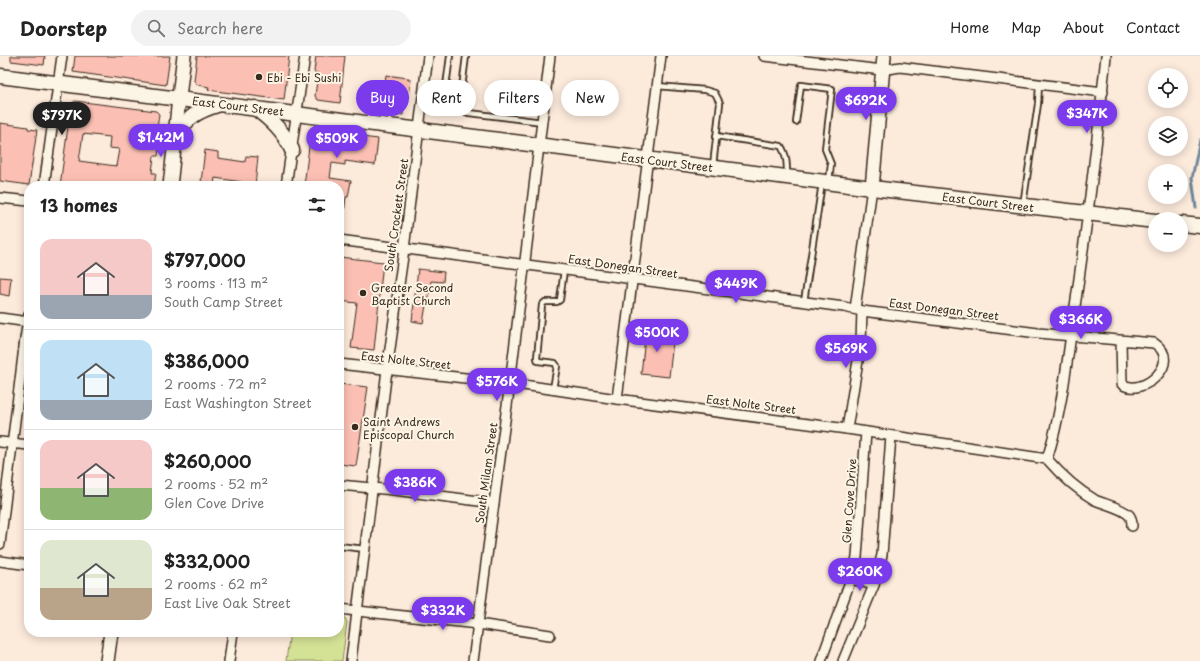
<!DOCTYPE html>
<meta charset="utf-8">
<style>
body{margin:0;font-family:"Playpen Sans",sans-serif;background:#f2f2f2;color:#222;height:100vh;display:flex;flex-direction:column;font-size:15px;white-space:nowrap}
*{box-sizing:border-box;margin:0}
p{font-size:13px;color:#767676}
.icon{flex:none;width:22px;height:22px;fill:none;stroke:currentColor;stroke-width:2;stroke-linecap:round;stroke-linejoin:round}
.map{position:relative;flex:1;overflow:hidden}
.drawer{position:absolute;left:24px;top:125px;width:320px;height:456px;display:flex;flex-direction:column;background:#fff;border-radius:16px;box-shadow:0 2px 10px #0003}
.drawer>*{flex:none}
.hud{position:absolute;left:356px;top:24px;width:380px;height:36px;display:flex;gap:8px}
.buttons{position:absolute;left:1148px;top:12px;display:grid;gap:8px}
.buttons a{display:grid;place-items:center;width:40px;height:40px;border-radius:50%;background:#fff;box-shadow:0 2px 10px #0003;font-size:20px}
.price{position:absolute;translate:-50% -34px;padding:0 9px;border-radius:14px;background:#7c3aed;color:#fff;font-size:13px;line-height:26px;filter:drop-shadow(0 1px 2px #0008)}
.price::after{content:'';position:absolute;left:50%;top:24px;width:12px;height:9px;margin-left:-6px;background:inherit;clip-path:polygon(0 0,100% 0,50% 100%)}
.price.selected{background:#222;color:#fff}
ul{padding:0;list-style:none}
li{display:flex;align-items:center;gap:12px;height:100px;padding:0 16px}
li+li{border-top:1px solid #e0e0e0}
li span{display:grid;place-items:center;flex:none;width:112px;height:80px;border-radius:12px;color:#555}
li>.icon{margin-inline-start:auto}
span .icon{width:48px;height:48px;fill:#fffc;stroke-width:1}
li b{font-size:17px}
h2{display:flex;justify-content:space-between;align-items:center;height:48px;padding:0 16px;font-size:17px}
.pill{padding:0 14px;border-radius:18px;background:#fff;box-shadow:0 2px 10px #0003;font-size:14px;line-height:36px}
.pill.selected{background:#7c3aed;color:#fff}
header{display:flex;align-items:center;gap:24px;box-sizing:border-box;height:56px;padding:0 20px;background:#fff;border-bottom:1px solid #e0e0e0}
header strong{font-size:19px}
nav{display:flex;gap:22px;margin-inline-start:auto;font-size:14px}
.search{width:280px;height:36px;background:#f2f2f2;display:flex;align-items:center;gap:10px;box-sizing:border-box;padding:0 14px;border-radius:22px;color:#767676;font-size:15px}
.map>svg:first-child{display:block}
</style>
<header>
<strong>Doorstep</strong>
<div class="search"><svg class="icon" aria-label="search" viewBox="0 0 24 24"><circle cx="10" cy="10" r="6"/><path d="M15 15l6 6"/></svg>Search here</div>
<nav><a>Home</a><a>Map</a><a>About</a><a>Contact</a></nav>
</header>
<div class="map">
<svg width="1200" height="605" viewBox="0 0 1200 605">
<rect width="100%" height="100%" fill="#fceadb"/>
<filter id="ink" filterUnits="userSpaceOnUse"><feTurbulence type="fractalNoise" baseFrequency=".025" numOctaves="2"/><feDisplacementMap in="SourceGraphic" scale="8" xChannelSelector="R" yChannelSelector="G"/><feConvolveMatrix kernelMatrix="1 2 1 2 8 2 1 2 1" color-interpolation-filters="sRGB"/></filter>
<g filter="url(#ink)">
<!-- green -->
<path fill="#d4e296" stroke="#88865a" d="M 339,561 L 345,562 L 347,566 L 342,605 L 286,605 L 290,576 L 339,576 Z"/>
<g fill="none" stroke-linecap="round" stroke-linejoin="round">
<!-- stream -->
<path stroke="#6f889c" stroke-width="3" d="M 1196,152 L 1192,122 L 1200,84"/>
</g>
<!-- building -->
<g fill="#fbc0b3" stroke="#3b2a1e" fill-rule="evenodd">
<path d="M 11,0 L 45,0 L 44,9 L 11,5 Z"/>
<path d="M 75,0 L 170,0 L 166,29 L 73,16 Z"/>
<path d="M 197,0 L 289,0 L 284,44 L 208,34 L 209,31 L 198,29 L 194,25 Z"/>
<path d="M 316,0 L 345,0 L 340,47 L 318,44 L 315,40 L 318,17 L 314,16 Z"/>
<path d="M 386,19 L 408,22 L 408,24 L 411,24 L 409,42 L 405,41 L 403,59 L 381,56 Z"/>
<path d="M 75,45 L 156,55 L 159,58 L 157,73 L 162,74 L 158,100 L 154,100 L 152,117 L 156,117 L 154,130 L 60,130 L 71,48 ZM 83,78 L 110,81 L 109,92 L 119,93 L 116,110 L 79,105 Z"/>
<path d="M 0,67 L 28,71 L 28,73 L 37,74 L 29,129 L 0,125 Z"/>
<path d="M 311,75 L 378,83 L 375,109 L 345,105 L 345,109 L 332,107 L 330,122 L 351,125 L 348,141 L 346,141 L 344,158 L 339,158 L 339,130 L 304,130 Z"/>
<path d="M 205,94 L 218,96 L 218,102 L 245,106 L 246,100 L 258,101 L 255,130 L 242,130 L 242,126 L 215,122 L 214,128 L 201,126 Z"/>
<path d="M 339,201 L 383,206 L 374,294 L 351,292 L 357,247 L 339,245 Z"/>
<path d="M 418,213 L 444,216 L 443,226 L 431,225 L 428,249 L 426,249 L 423,267 L 412,265 Z"/>
<path d="M 0,221 L 11,222 L 9,240 L 0,238 Z"/>
<path d="M 646,273 L 674,277 L 669,321 L 641,318 Z"/>
<path d="M 339,328 L 368,331 L 356,410 L 339,408 Z"/>
</g>
<g fill="none" stroke-linecap="round" stroke-linejoin="round">
<!-- lane casing -->
<g stroke="#3b2a1e" stroke-width="8">
<g id="lane">
<path d="M 657,30 L 705,34 L 715,37 L 720,47 L 713,110"/>
<path d="M 423,49 L 469,57 L 543,66"/>
<path d="M 443,53 L 450,0"/>
<path d="M 459,55 L 466,0"/>
<path d="M 796,66 L 801,29 L 832,33 L 825,93 L 831,108 L 829,125"/>
<path d="M 716,80 L 781,90 C 787,99 787,109 787,120"/>
<path d="M 1023,149 L 1038,48 L 1039,28"/>
<path d="M 804,246 L 822,127"/>
<path d="M 553,333 L 557,310 L 555,307 L 538,305 L 537,302 L 542,249 L 545,246 L 557,246 L 560,244 L 564,214"/>
<path d="M 339,490 L 365,493"/>
</g>
</g>
<!-- street casing -->
<g stroke="#3b2a1e" stroke-width="12">
<g id="street">
<path d="M 764,0 L 882,14 L 900,11 L 1103,36"/>
<path d="M 44,130 L 62,0"/>
<path d="M 286,130 L 305,0"/>
<path d="M 0,142 L 29,145"/>
<path d="M 339,184 L 844,251 L 862,255 L 1038,277 L 1154,287 C 1184,306 1142,342 1122,328 L 1121,285"/>
<path d="M 855,253 L 872,132"/>
<path d="M 0,262 L 29,266"/>
<path d="M 339,308 L 510,327 L 617,343 L 847,373 L 1047,403 C 1061,419 1076,433 1095,444 C 1104,448 1122,452 1129,459 C 1132,462 1132,466 1132,470"/>
<path d="M 617,343 L 661,0"/>
<path d="M 847,373 L 861,286 L 862,255"/>
<path d="M 0,386 L 29,389"/>
<path d="M 1047,403 C 1062,356 1067,305 1074,257 C 1087,171 1097,86 1106,0"/>
<path d="M 339,429 L 394,434 L 494,447"/>
<path d="M 0,488 L 25,283 L 29,258"/>
<path d="M 0,505 L 29,509"/>
<path d="M 851,523 L 874,529"/>
<path d="M 339,553 L 478,568 L 550,579"/>
<path d="M 229,605 L 233,576"/>
<path d="M 351,605 L 387,314 L 404,193 L 428,0"/>
<path d="M 473,605 L 510,327 L 550,0"/>
<path d="M 821,605 L 851,523 L 857,501 L 866,376"/>
<path d="M 843,605 L 874,529 L 882,499 L 891,380"/>
</g>
</g>
<!-- secondary casing -->
<g stroke="#3b2a1e" stroke-width="16">
<g id="secondary">
<path d="M 170,130 C 175,87 178,43 184,0"/>
<path d="M 872,132 L 884,0"/>
<path d="M 107,605 L 111,576"/>
</g>
</g>
<!-- primary casing -->
<g stroke="#3b2a1e" stroke-width="17">
<g id="primary">
<path d="M 0,20 L 872,132 L 1155,165"/>
<path d="M 255,52 C 271,64 284,76 292,94"/>
<path d="M 176,78 C 189,61 197,55 217,49"/>
<path d="M 1181,168 L 1200,170"/>
</g>
</g>
<!-- lane -->
<use href="#lane" stroke="#fcf5e5" stroke-width="4.5"/>
<!-- street -->
<use href="#street" stroke="#fcf5e5" stroke-width="9"/>
<!-- secondary -->
<use href="#secondary" stroke="#fcf5e5" stroke-width="13"/>
<!-- primary -->
<use href="#primary" stroke="#fcf5e5" stroke-width="14"/>
</g>
</g>
<!-- markers -->
<g fill="#3b2a1e" stroke="#fcf5e5" stroke-width="1.5">
<circle cx="259" cy="21" r="4"/>
<circle cx="363" cy="237" r="4"/>
<circle cx="355" cy="371" r="4"/>
</g>
<g text-anchor="middle" dominant-baseline="central" stroke-width="4" stroke-linejoin="round" paint-order="stroke">
<!-- poi labels -->
<g font-size="11" fill="#3b2a1e" stroke="#fcf5e5" text-anchor="start">
<text x="267" y="21">Ebi - Ebi Sushi</text>
<text x="371" y="231">Greater Second<tspan x="371" dy="13">Baptist Church</tspan></text>
<text x="363" y="365">Saint Andrews<tspan x="363" dy="13">Episcopal Church</tspan></text>
</g>
<!-- street labels -->
<g font-size="11" fill="#3b2a1e" stroke="#fcf5e5">
<text transform="translate(238 50) rotate(7)">East Court Street</text>
<text transform="translate(667 106) rotate(7)">East Court Street</text>
<text transform="translate(988 146) rotate(7)">East Court Street</text>
<text transform="translate(396 159) rotate(-82)">South Crockett Street</text>
<text transform="translate(623 210) rotate(8)">East Donegan Street</text>
<text transform="translate(944 253) rotate(7)">East Donegan Street</text>
<text transform="translate(406 304) rotate(6)">East Nolte Street</text>
<text transform="translate(751 348) rotate(7)">East Nolte Street</text>
<text transform="translate(486 417) rotate(-82)">South Milam Street</text>
<text transform="translate(849 445) rotate(-86)">Glen Cove Drive</text>
</g>
</g>
</svg>
<div class="buttons">
<a><svg class="icon" aria-label="locate" viewBox="0 0 24 24"><circle cx="12" cy="12" r="6"/><path d="M12 2v4M12 18v4M2 12h4M18 12h4"/></svg></a>
<a><svg class="icon" aria-label="layers" viewBox="0 0 24 24"><path d="M12 4l9 5-9 5-9-5zM3 14l9 5 9-5"/></svg></a>
<a>+</a>
<a>−</a>
</div>
<b class="price" style="left:866px;top:65px">$692K</b>
<b class="price" style="left:1087px;top:78px">$347K</b>
<b class="price selected" style="left:62px;top:80px">$797K</b>
<b class="price" style="left:161px;top:102px">$1.42M</b>
<b class="price" style="left:337px;top:103px">$509K</b>
<b class="price" style="left:736px;top:248px">$449K</b>
<b class="price" style="left:1081px;top:284px">$366K</b>
<b class="price" style="left:657px;top:297px">$500K</b>
<b class="price" style="left:846px;top:313px">$569K</b>
<b class="price" style="left:497px;top:346px">$576K</b>
<b class="price" style="left:415px;top:447px">$386K</b>
<b class="price" style="left:860px;top:536px">$260K</b>
<b class="price" style="left:443px;top:575px">$332K</b>
<div class="hud">
<a class="pill selected">Buy</a>
<a class="pill">Rent</a>
<a class="pill">Filters</a>
<a class="pill">New</a>
</div>
<section class="drawer">
<h2>13 homes<svg class="icon" aria-label="filters" viewBox="0 0 24 24"><path d="M4 7h16M4 17h16"/><circle cx="9" cy="7" r="2"/><circle cx="15" cy="17" r="2"/></svg></h2>
<ul>
<li><span style="background:linear-gradient(#f6c9c9 70%,#9aa5b1 0)"><svg class="icon" aria-label="home" viewBox="0 0 24 24"><path d="M3 11l9-7 9 7M6 9v11h12V9"/></svg></span><div><b>$797,000</b><p>3 rooms · 113 m²</p><p>South Camp Street</p></div></li>
<li><span style="background:linear-gradient(#bfe0f5 75%,#9aa5b1 0)"><svg class="icon" aria-label="home" viewBox="0 0 24 24"><path d="M3 11l9-7 9 7M6 9v11h12V9"/></svg></span><div><b>$386,000</b><p>2 rooms · 72 m²</p><p>East Washington Street</p></div></li>
<li><span style="background:linear-gradient(#f6c9c9 60%,#8fb573 0)"><svg class="icon" aria-label="home" viewBox="0 0 24 24"><path d="M3 11l9-7 9 7M6 9v11h12V9"/></svg></span><div><b>$260,000</b><p>2 rooms · 52 m²</p><p>Glen Cove Drive</p></div></li>
<li><span style="background:linear-gradient(#dfe7d0 60%,#b9a48a 0)"><svg class="icon" aria-label="home" viewBox="0 0 24 24"><path d="M3 11l9-7 9 7M6 9v11h12V9"/></svg></span><div><b>$332,000</b><p>2 rooms · 62 m²</p><p>East Live Oak Street</p></div></li>
</ul>
</section>
</div>
